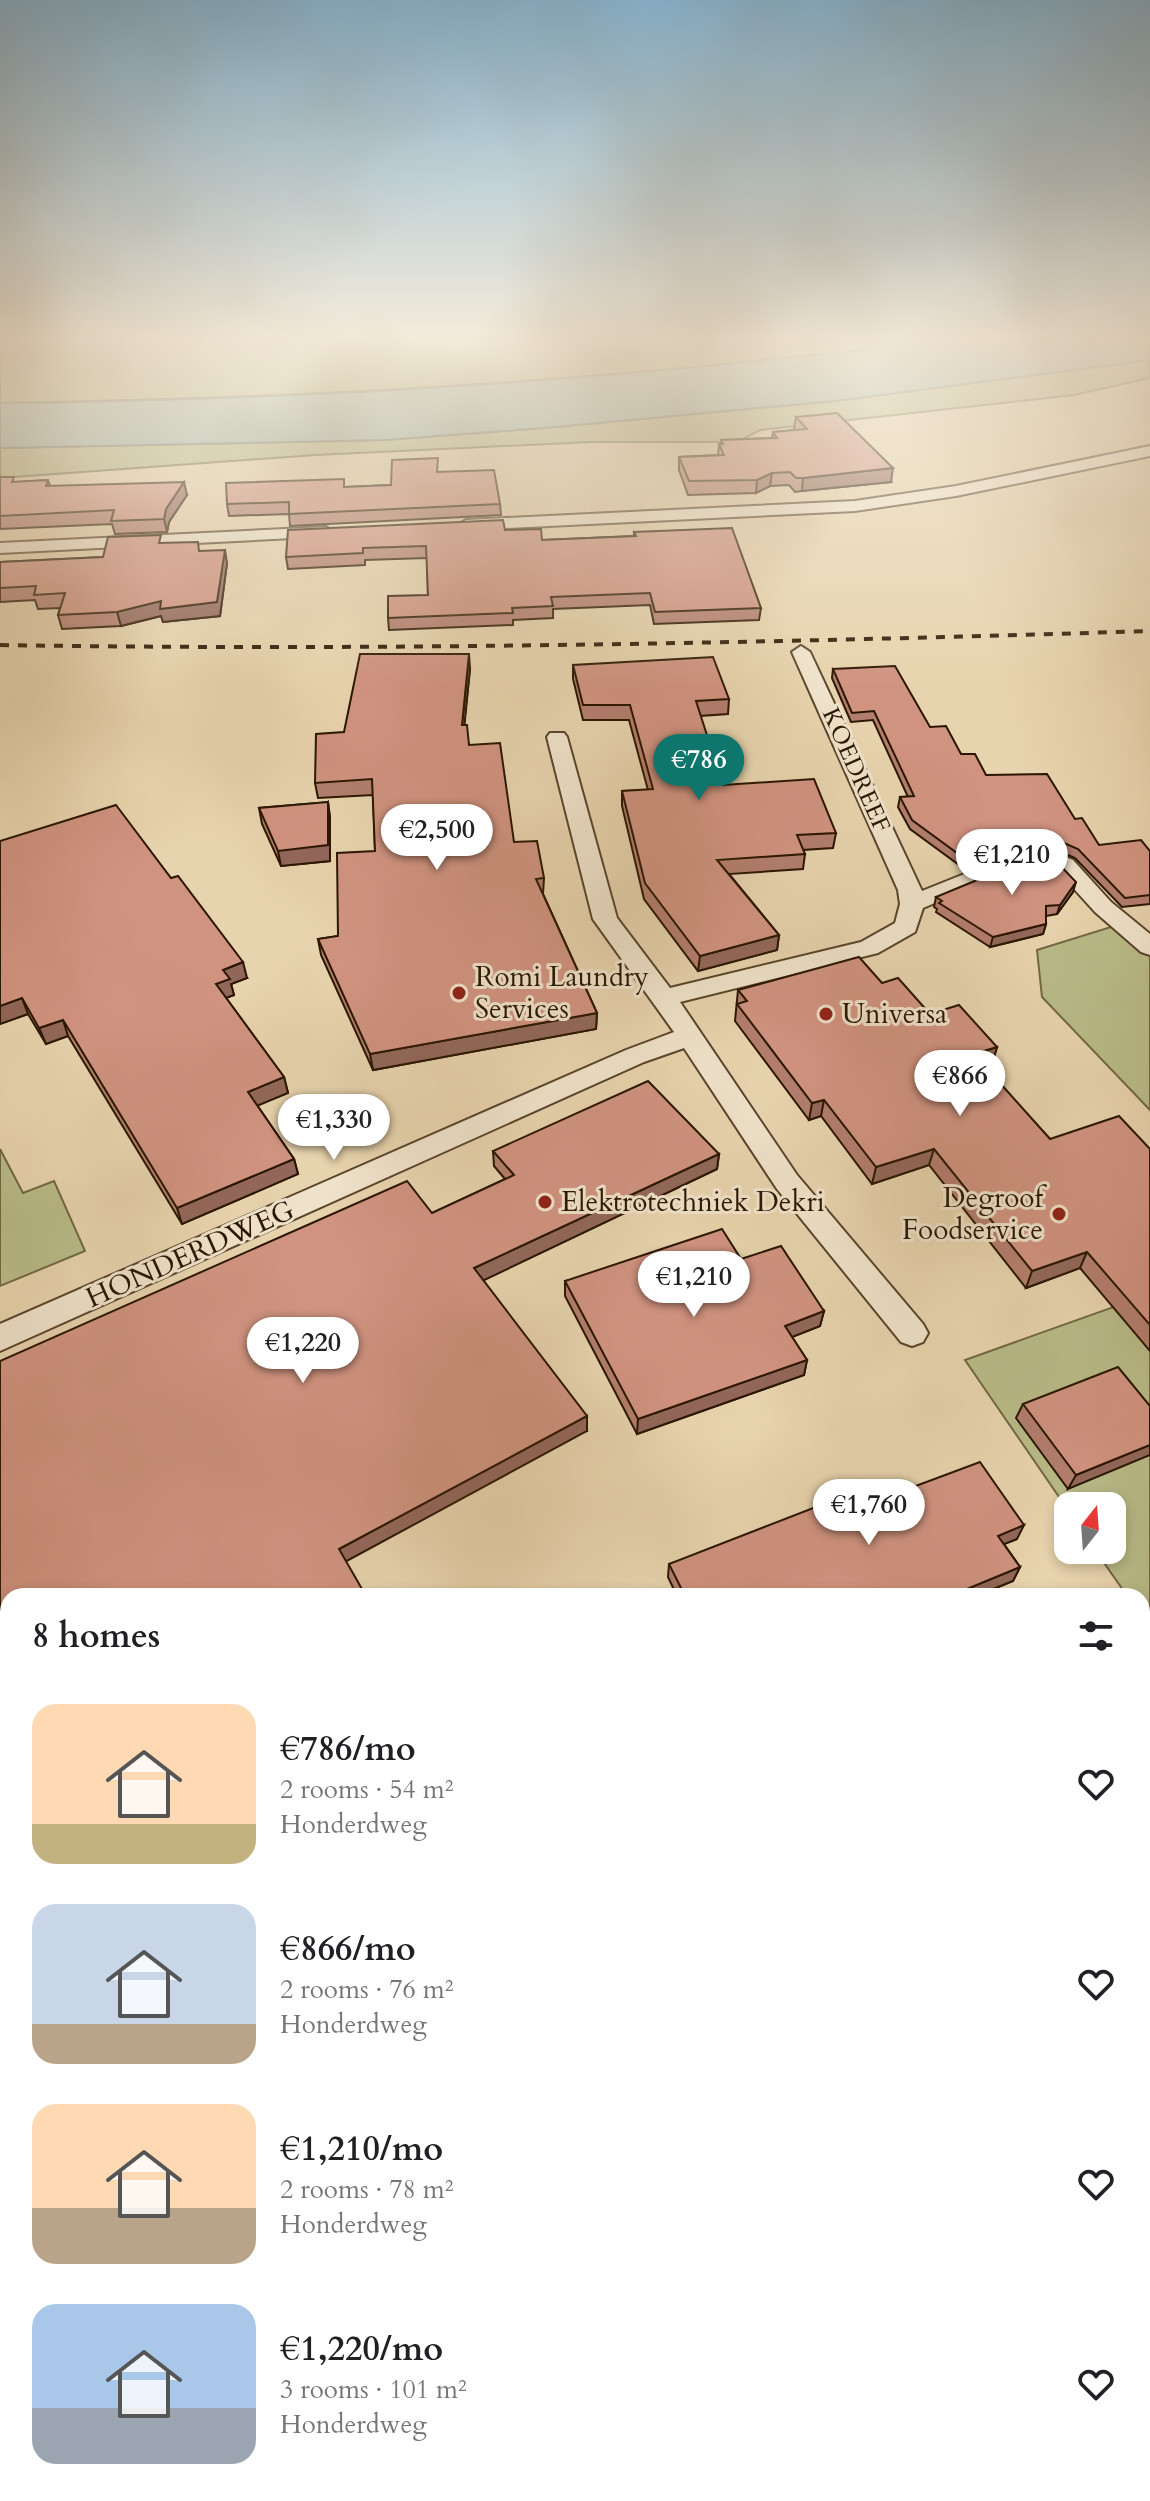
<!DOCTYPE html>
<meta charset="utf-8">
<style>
body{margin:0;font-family:Cardo,serif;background:#f2f2f2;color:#202124;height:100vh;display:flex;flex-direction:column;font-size:30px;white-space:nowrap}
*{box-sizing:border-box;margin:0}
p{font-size:26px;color:#757577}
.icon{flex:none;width:44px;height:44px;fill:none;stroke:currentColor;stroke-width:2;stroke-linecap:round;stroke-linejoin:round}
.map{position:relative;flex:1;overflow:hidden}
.panel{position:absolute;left:0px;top:1588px;width:1150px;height:914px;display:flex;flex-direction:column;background:#fff;border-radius:24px 24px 0 0;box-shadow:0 4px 12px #0003}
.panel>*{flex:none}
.needle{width:52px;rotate:17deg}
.tools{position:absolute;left:1054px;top:1492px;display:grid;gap:16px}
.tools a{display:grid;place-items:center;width:72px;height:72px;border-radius:16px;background:#fff;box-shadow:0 4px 12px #0003;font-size:40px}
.price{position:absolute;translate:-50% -68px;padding:0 18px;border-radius:28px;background:#fff;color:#222;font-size:26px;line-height:52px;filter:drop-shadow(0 2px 4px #0008)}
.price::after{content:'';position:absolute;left:50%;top:48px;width:24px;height:18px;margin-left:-12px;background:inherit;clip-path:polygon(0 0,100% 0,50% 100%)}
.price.active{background:#0f766e;color:#fff}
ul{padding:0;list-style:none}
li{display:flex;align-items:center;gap:24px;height:200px;padding:0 32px}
li span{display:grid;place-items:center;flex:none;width:224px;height:160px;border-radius:24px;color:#555}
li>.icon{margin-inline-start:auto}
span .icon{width:96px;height:96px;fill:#fffc;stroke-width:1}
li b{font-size:34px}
h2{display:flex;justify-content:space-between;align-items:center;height:96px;padding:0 32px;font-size:34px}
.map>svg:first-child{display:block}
</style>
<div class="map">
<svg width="1150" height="2501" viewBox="0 0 1150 2501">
<rect width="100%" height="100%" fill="#e7d3ad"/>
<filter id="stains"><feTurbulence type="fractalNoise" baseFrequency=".0025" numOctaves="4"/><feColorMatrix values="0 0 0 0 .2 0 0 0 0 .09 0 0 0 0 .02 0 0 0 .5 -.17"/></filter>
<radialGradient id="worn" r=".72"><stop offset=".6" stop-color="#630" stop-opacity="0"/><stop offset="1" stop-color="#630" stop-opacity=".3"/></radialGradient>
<!-- green -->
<g fill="#b8bb88" stroke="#716844" stroke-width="2">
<path d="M 0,338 L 959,338 C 640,379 321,398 0,403 Z"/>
<path d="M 1150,360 L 1150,378 L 1074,395 L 760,430 L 737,442 L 591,442 L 316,455 L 0,478 L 0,448 L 385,440 L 544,428 L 835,401 Z"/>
<path d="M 1114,926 L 1150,953 L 1150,1110 L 1042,997 L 1037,950 Z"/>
<path d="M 0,1149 L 23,1193 L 54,1181 L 85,1251 L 0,1286 Z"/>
<path d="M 1150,1294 L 1150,1677 L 1142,1680 L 1142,1596 L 1112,1596 L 1123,1590 L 1095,1550 L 1112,1550 L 1112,1506 L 1068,1506 L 1068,1510 L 965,1360 Z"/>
</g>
<!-- water -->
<path fill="#97b7b0" stroke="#6b776a" stroke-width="2" d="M 959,338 L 1150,338 L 1150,360 L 835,401 L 544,428 L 385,440 L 0,448 L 0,403 C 321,400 640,379 959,338 Z"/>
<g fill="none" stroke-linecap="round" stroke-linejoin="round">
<!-- minor casing -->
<g stroke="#59452b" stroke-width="4">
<g id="minor">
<path d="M 1150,446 L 1150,456 L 956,496 L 855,511 L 466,530 L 458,525 L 466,520 L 855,501 L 956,486 Z"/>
<path d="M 326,527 L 334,532 L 332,536 L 0,553 L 0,543 Z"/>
<path d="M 801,646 L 810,652 L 922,891 L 1037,845 L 1073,860 L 1111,902 L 1150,934 L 1150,955 L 1141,952 L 1095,912 L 1057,870 L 1037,860 L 923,908 L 915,932 L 878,953 L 680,1002 L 797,1175 L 923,1324 L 928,1333 L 923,1342 L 912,1346 L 901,1342 L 777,1189 L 684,1048 L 644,1062 L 0,1351 L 0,1324 L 626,1050 L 674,1032 L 593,919 L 547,737 L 550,733 L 564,733 L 567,737 L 617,918 L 670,988 L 861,942 L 895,923 L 900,904 L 898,890 L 792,652 Z"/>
<path d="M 0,2343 L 8,2346 L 8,2437 L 0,2433 Z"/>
<path d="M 8,2474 L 8,2494 L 49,2494 L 51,2501 L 0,2501 L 0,2486 Z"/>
</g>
</g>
<!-- minor -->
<use href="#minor" fill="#efe2ca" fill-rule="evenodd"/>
<!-- rail -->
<path stroke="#2a1600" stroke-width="4" stroke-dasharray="9 9" stroke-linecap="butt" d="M 0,645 C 384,651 767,643 1150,631"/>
</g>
<!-- wall -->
<g fill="#b37e6e" stroke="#2a1600" stroke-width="2">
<path d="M 796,417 L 891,482 L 802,491 L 795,492 L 789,485 L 770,486 L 756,493 L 688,495 L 679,470 L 679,457 L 718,455 L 719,444 L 721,444 L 721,440 L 772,438 L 773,432 L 794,430 Z"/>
<path d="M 439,472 L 500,504 L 501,515 L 290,526 L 289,514 L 229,516 L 227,504 L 345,487 L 391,485 Z"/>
<path d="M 0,477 L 15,482 L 48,480 L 50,486 L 187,495 L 169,522 L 167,532 L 115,534 L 112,524 L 0,529 Z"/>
<path d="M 505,530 L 542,540 L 634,536 L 634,532 L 761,608 L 759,620 L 654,624 L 650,605 L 553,609 L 553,618 L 513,620 L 513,625 L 389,630 L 388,618 L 428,595 L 427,558 L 365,560 L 365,565 L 288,569 L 286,557 Z"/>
<path d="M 162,543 L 200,551 L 227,563 L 220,616 L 163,622 L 161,616 L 121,626 L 62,629 L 58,615 L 60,608 L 38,609 L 35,600 L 0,602 L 0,562 L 103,557 Z"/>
<path d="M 573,665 L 729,699 L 728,714 L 700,716 L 723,785 L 836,833 L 833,848 L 803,850 L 805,854 L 803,869 L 729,874 L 779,935 L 777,950 L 698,971 L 644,899 L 622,806 L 622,791 L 648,790 L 629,720 L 583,720 L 573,679 Z"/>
<path d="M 470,669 L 464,725 L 469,745 L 514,842 L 544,878 L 543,894 L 597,1013 L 596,1029 L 373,1070 L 321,955 L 318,939 L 338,936 L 375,851 L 373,795 L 318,798 L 315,783 L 344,732 Z"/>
<path d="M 833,669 L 930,727 L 986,775 L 1075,819 L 1099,845 L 1150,851 L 1150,904 L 1122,907 L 1075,858 L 1038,842 L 966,870 L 910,829 L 898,807 L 900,797 L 908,797 L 873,720 L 851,722 L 832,678 Z"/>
<path d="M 328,802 L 330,818 L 330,861 L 281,866 L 262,824 L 259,808 Z"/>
<path d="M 0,841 L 247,978 L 231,984 L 234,995 L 226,998 L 284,1077 L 288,1093 L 257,1105 L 294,1159 L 298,1174 L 182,1224 L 68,1036 L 46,1044 L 28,1014 L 0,1024 Z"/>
<path d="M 1073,892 L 1057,914 L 1046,916 L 1046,924 L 1043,934 L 990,947 L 936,912 L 937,909 L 934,907 L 936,897 Z"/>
<path d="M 882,983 L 930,1014 L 997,1047 L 992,1064 L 984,1066 L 1050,1139 L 1150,1149 L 1150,1351 L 1080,1268 L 1026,1288 L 929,1165 L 872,1184 L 821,1116 L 809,1120 L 735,1021 L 738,990 Z"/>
<path d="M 493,1151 L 719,1154 L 717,1169 L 483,1280 L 587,1431 L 8,1596 L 432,1213 L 505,1179 L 494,1166 Z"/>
<path d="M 741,1259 L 824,1311 L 820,1326 L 792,1337 L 807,1360 L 804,1375 L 637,1434 L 565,1296 L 565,1281 Z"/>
<path d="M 1023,1404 L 1150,1406 L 1068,1489 L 1016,1418 Z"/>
<path d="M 830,1518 L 1017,1539 L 1004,1544 L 1020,1567 L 1013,1581 L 976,1596 L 677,1596 L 668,1577 L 669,1564 Z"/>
</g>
<!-- shaded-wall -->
<g fill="#92675a" stroke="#2a1600" stroke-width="2">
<path d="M 893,468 L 891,482 L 802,491 L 803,478 Z"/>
<path d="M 772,473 L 770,486 L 756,493 L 757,480 Z"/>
<path d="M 184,482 L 187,495 L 169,522 L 167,532 L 164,519 L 166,509 Z"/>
<path d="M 225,550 L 227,563 L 220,616 L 163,622 L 161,616 L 121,626 L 117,612 Z"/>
<path d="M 469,654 L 470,669 L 463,740 L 462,725 Z"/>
<path d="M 328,802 L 330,818 L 330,861 L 281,866 L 278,851 Z"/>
<path d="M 1041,833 L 1038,842 L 966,870 L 968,861 Z"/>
<path d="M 1076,882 L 1073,892 L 1057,914 L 1060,905 Z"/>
<path d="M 1046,924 L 1043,934 L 990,947 L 993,937 Z"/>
<path d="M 779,935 L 777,950 L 698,971 L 700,956 Z"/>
<path d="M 243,962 L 247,978 L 231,984 L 234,995 L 220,1000 L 216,984 L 223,970 Z"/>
<path d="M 22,998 L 28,1014 L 0,1024 L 0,1006 Z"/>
<path d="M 597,1013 L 596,1029 L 373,1070 L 370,1054 Z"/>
<path d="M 63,1020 L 68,1036 L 46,1044 L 39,1028 Z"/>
<path d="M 997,1047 L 992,1064 L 969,1071 L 974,1054 Z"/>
<path d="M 284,1077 L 288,1093 L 252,1108 L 248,1092 Z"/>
<path d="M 824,1100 L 821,1116 L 809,1120 L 812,1103 Z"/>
<path d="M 934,1149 L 929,1165 L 872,1184 L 876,1167 Z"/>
<path d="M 719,1154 L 717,1169 L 476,1284 L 474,1268 Z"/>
<path d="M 294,1159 L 298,1174 L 182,1224 L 177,1208 Z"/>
<path d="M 1087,1252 L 1080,1268 L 1026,1288 L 1032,1271 Z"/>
<path d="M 824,1311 L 820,1326 L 782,1341 L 785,1326 Z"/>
<path d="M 807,1360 L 804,1375 L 637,1434 L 638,1419 Z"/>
<path d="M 587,1416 L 587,1431 L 343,1563 L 339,1549 Z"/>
<path d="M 1150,1445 L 1150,1455 L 1068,1489 L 1076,1475 Z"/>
<path d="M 1024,1525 L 1017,1539 L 992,1549 L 998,1536 Z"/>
<path d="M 1020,1567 L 1013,1581 L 976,1596 L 950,1596 Z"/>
</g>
<!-- building -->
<g fill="#d09380" stroke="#2a1600" stroke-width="2">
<path d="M 837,413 L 893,468 L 803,478 L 796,478 L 790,472 L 772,473 L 757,480 L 689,481 L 679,457 L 724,455 L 719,444 L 723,444 L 721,440 L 777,438 L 773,432 L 807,429 L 796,417 Z"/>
<path d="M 438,458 L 437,472 L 494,470 L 500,504 L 289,514 L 289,502 L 227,504 L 226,483 L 344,479 L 344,487 L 391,485 L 392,460 Z"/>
<path d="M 0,477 L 14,477 L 12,482 L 48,480 L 46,486 L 184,482 L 166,509 L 164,519 L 111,521 L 114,510 L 0,516 Z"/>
<path d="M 503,520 L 505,530 L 541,529 L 542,540 L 636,536 L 634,532 L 732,528 L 761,608 L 655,612 L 650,593 L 551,597 L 553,606 L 512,608 L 513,613 L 388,618 L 388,596 L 428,595 L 426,546 L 363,548 L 363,553 L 286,557 L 288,530 Z"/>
<path d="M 161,535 L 159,543 L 198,542 L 199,551 L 225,550 L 217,602 L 160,609 L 161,601 L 117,612 L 58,615 L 65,593 L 34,595 L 36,586 L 0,588 L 0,562 L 103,557 L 108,537 Z"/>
<path d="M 360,654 L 469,654 L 462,725 L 467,725 L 469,745 L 500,743 L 514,842 L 537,841 L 544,878 L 536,879 L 597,1013 L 370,1054 L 318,939 L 338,936 L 337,853 L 375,851 L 372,779 L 315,783 L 316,734 L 344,732 Z"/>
<path d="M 713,657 L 729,699 L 696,701 L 723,785 L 814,779 L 836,833 L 797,835 L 805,854 L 717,860 L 779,935 L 700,956 L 645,883 L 622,791 L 653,789 L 630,705 L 583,705 L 573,665 Z"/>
<path d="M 895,666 L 930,727 L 946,726 L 961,754 L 975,754 L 986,775 L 1047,774 L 1075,819 L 1082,818 L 1099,845 L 1141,840 L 1150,851 L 1150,895 L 1125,898 L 1078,849 L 1041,833 L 968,861 L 912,820 L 900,797 L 914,796 L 874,711 L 852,713 L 833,669 Z"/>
<path d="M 328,802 L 328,845 L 278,851 L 259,808 Z"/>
<path d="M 116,805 L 171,878 L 178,876 L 243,962 L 223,970 L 230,979 L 216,984 L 284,1077 L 248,1092 L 294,1159 L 177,1208 L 63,1020 L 39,1028 L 22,998 L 0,1006 L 0,841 Z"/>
<path d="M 1040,854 L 1058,863 L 1076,882 L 1060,905 L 1046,906 L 1046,924 L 993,937 L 939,903 L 942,901 L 936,897 Z"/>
<path d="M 859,957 L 882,983 L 898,978 L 930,1014 L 959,1005 L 997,1047 L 974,1054 L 1050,1139 L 1119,1116 L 1150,1149 L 1150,1325 L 1087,1252 L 1032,1271 L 934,1149 L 876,1167 L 824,1100 L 812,1103 L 737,1004 L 747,1001 L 738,990 Z"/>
<path d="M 648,1081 L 719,1154 L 474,1268 L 587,1416 L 339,1549 L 366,1596 L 8,1596 L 8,1658 L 0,1637 L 0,1361 L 407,1181 L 432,1213 L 514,1175 L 493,1151 Z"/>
<path d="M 722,1229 L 741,1259 L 781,1246 L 824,1311 L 785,1326 L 807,1360 L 638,1419 L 565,1281 Z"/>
<path d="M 1118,1367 L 1150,1406 L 1150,1445 L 1076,1475 L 1023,1404 Z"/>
<path d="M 980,1462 L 1024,1525 L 998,1536 L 1020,1567 L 950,1596 L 685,1596 L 669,1564 L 821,1505 L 830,1518 Z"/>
<path d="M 1142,1928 L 1150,1941 L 1150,2155 L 1142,2173 Z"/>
<path d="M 304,2494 L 570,2494 L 573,2501 L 306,2501 Z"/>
<path d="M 685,2494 L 918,2494 L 915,2501 L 692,2501 Z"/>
</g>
<!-- sky -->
<linearGradient id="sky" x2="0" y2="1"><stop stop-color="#87b5d2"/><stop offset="0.49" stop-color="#f4ebda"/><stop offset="1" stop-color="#f4ebda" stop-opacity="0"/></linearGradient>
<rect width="1150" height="688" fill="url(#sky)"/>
<!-- markers -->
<g fill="#8f2418" stroke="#efe2ca" stroke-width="3">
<circle cx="459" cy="993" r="8"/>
<circle cx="826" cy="1014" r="8"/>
<circle cx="545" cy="1202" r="8"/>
<circle cx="1059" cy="1214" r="8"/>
</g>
<g text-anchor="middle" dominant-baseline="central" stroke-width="6" stroke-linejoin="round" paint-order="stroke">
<!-- far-street labels -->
<g font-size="24" fill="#2a1600" stroke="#efe2ca">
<text transform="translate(856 770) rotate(66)">KOEDREEF</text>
</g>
<!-- poi labels -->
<g font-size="28" fill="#2a1600" stroke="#efe2ca" text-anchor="start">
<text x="475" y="977">Romi Laundry<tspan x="475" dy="32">Services</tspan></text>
<text x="842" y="1014">Universa</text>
<text x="1043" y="1198" text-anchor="end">Degroof<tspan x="1043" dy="32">Foodservice</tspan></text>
<text x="561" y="1202">Elektrotechniek Dekri</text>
</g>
<!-- street labels -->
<g font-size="28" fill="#2a1600" stroke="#efe2ca">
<text transform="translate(190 1254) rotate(-24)">HONDERDWEG</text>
</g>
</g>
<rect width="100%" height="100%" filter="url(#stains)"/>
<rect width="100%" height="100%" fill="url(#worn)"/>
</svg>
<div class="tools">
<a><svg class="needle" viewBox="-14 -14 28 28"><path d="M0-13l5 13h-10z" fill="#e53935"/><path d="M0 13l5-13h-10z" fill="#757577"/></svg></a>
</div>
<b class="price active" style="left:699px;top:802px">€786</b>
<b class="price" style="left:437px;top:872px">€2,500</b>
<b class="price" style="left:1012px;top:897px">€1,210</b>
<b class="price" style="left:960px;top:1118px">€866</b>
<b class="price" style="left:334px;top:1162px">€1,330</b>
<b class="price" style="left:694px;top:1319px">€1,210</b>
<b class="price" style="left:303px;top:1385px">€1,220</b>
<b class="price" style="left:869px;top:1547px">€1,760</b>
<section class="panel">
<h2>8 homes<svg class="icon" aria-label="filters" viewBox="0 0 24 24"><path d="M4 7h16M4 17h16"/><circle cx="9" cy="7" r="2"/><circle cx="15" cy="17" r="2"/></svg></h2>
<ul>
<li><span style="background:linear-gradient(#ffd9b3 75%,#c2b280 0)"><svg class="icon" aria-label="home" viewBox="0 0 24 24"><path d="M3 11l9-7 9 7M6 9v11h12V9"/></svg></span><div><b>€786/mo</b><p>2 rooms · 54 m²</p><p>Honderdweg</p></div><svg class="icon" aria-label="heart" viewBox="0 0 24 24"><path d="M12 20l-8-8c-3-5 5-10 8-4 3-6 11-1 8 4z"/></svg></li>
<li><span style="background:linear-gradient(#c9d6e8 75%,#b9a48a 0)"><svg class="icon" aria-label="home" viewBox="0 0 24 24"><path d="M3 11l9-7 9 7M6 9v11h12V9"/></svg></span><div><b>€866/mo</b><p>2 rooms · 76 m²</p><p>Honderdweg</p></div><svg class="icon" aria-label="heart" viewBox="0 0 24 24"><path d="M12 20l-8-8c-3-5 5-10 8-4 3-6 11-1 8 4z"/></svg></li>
<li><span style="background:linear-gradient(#ffd9b3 65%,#b9a48a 0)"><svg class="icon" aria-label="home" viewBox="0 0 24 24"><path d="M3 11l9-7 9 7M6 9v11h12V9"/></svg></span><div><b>€1,210/mo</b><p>2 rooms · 78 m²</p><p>Honderdweg</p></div><svg class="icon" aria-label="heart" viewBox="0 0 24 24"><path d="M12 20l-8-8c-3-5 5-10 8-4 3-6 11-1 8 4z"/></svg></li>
<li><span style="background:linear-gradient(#a9c7e8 65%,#9aa5b1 0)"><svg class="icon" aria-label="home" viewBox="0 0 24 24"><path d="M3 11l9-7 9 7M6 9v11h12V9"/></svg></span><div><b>€1,220/mo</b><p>3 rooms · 101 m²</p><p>Honderdweg</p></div><svg class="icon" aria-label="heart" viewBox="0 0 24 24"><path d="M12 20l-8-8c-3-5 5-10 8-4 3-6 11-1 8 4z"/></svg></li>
</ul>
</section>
</div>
